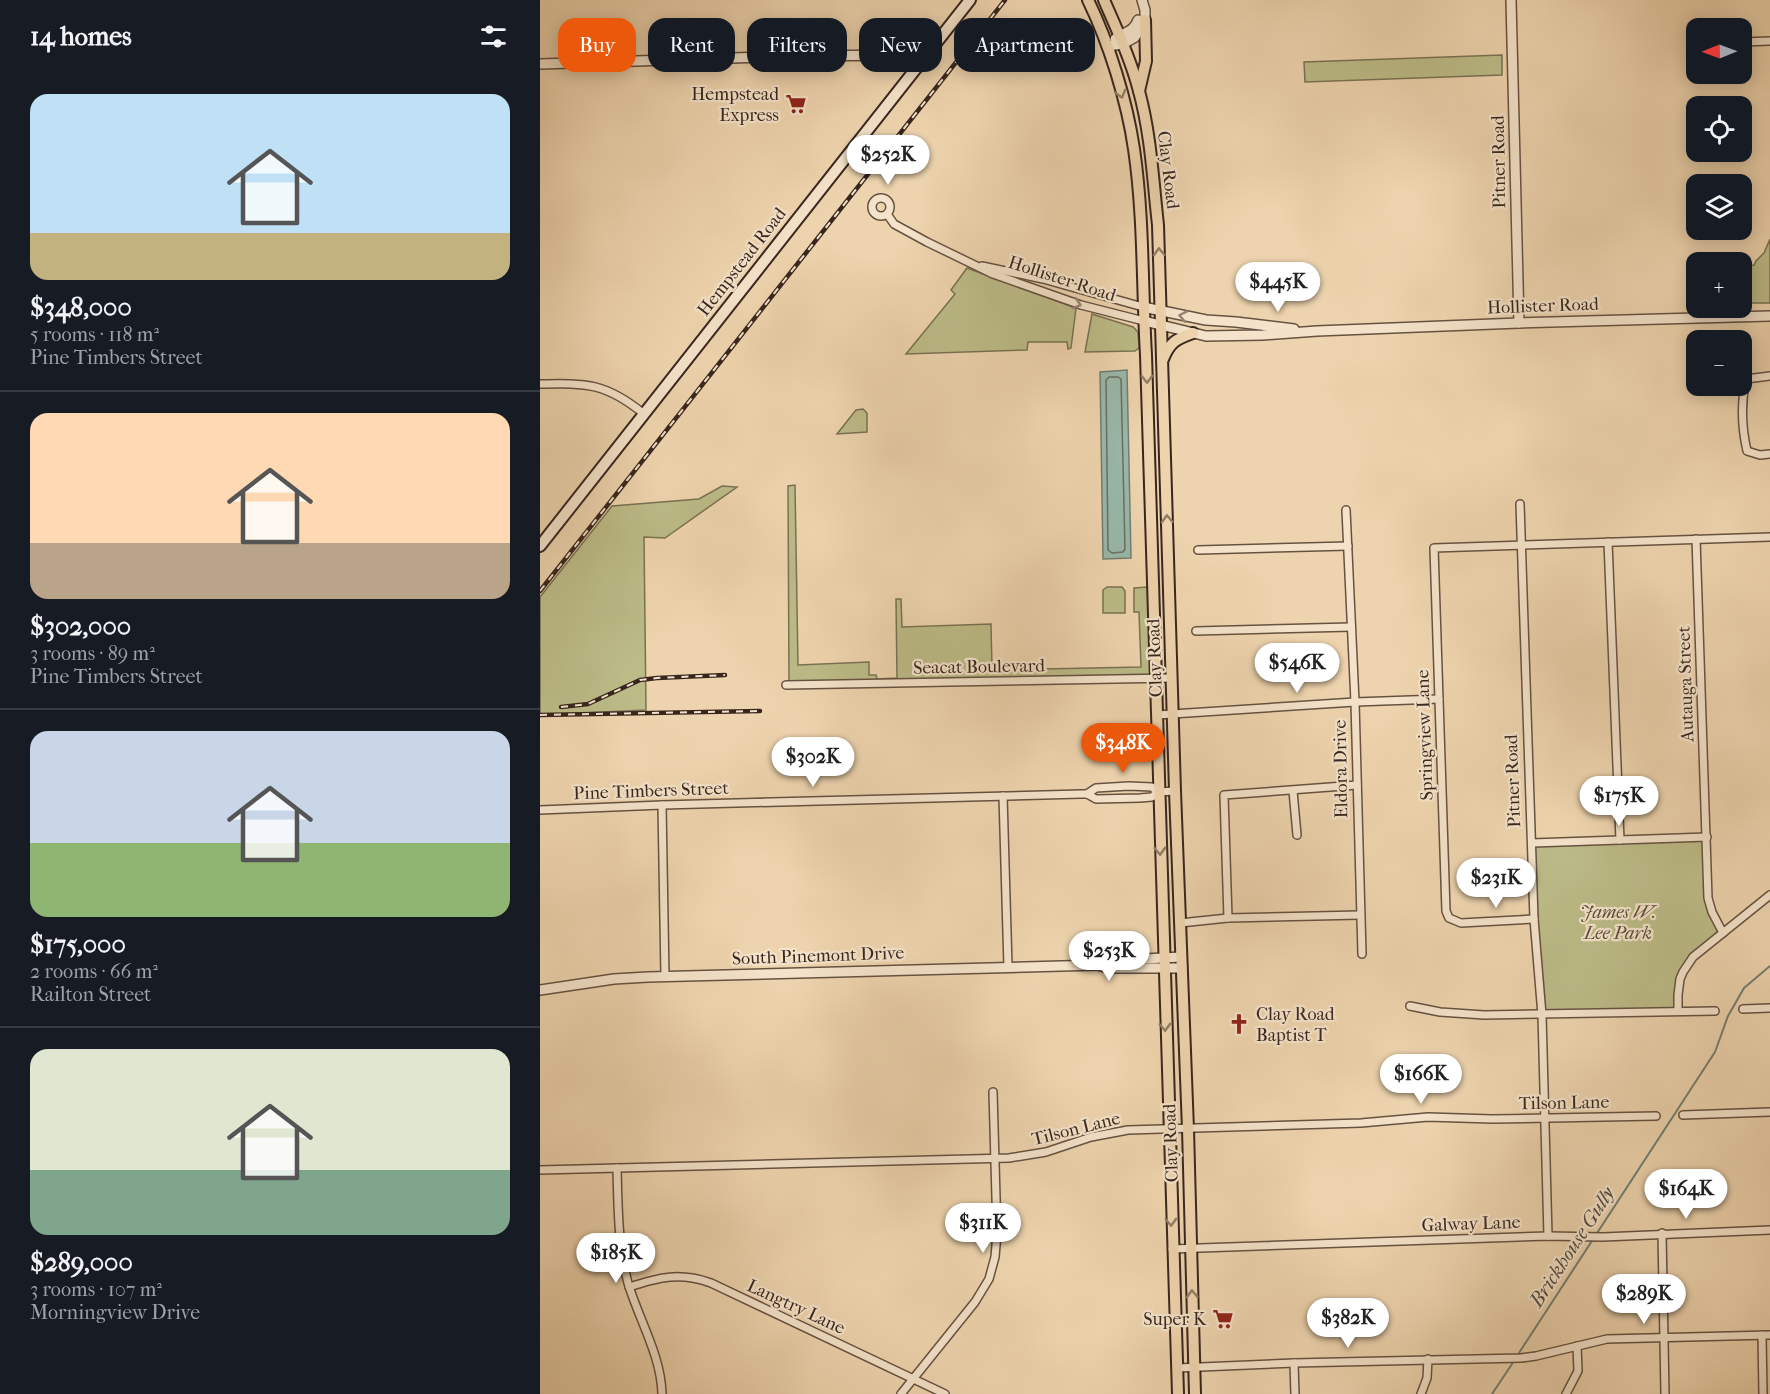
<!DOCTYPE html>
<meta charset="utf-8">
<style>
body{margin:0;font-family:"IM FELL French Canon",serif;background:#242831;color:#f1f3f6;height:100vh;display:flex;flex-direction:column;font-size:22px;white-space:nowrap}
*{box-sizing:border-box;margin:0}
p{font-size:20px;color:#9ea1a6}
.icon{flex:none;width:33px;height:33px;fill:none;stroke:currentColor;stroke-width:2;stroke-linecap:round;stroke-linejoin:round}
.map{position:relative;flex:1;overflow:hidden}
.side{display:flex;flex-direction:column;background:#171b24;width:540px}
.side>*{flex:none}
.banner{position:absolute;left:18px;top:18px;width:570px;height:54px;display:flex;gap:12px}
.needle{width:39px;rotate:269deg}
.buttons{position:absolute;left:1146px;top:18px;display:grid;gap:12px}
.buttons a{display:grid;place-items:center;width:66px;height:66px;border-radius:12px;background:#171b24;box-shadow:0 3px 15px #0003;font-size:30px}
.price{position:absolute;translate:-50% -51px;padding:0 14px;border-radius:21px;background:#fff;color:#222;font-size:20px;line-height:39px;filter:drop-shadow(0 2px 3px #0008)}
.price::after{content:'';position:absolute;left:50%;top:36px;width:18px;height:14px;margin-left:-9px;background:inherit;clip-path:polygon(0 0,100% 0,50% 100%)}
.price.active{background:#ea580c;color:#fff}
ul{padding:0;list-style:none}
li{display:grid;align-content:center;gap:12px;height:318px;padding:0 30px}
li+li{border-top:2px solid #363941}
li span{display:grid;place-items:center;height:186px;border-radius:18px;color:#555}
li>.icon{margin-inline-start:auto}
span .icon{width:108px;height:108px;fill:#fffc;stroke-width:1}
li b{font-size:26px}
h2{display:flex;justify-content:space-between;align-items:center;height:72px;padding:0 30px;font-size:26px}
.pill{padding:0 21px;border-radius:18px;background:#171b24;box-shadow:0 3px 15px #0003;font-size:21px;line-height:54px}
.pill.active{background:#ea580c;color:#fff}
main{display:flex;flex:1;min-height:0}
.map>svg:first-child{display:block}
</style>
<main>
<section class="side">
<h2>14 homes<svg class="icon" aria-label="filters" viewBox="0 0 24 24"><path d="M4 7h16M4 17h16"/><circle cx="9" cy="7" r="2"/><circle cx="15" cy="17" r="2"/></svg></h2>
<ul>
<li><span style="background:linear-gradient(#bfe0f5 75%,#c2b280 0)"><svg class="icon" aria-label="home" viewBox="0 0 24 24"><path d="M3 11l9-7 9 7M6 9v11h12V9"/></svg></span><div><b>$348,000</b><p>5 rooms · 118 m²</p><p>Pine Timbers Street</p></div></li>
<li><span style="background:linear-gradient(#ffd9b3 70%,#b9a48a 0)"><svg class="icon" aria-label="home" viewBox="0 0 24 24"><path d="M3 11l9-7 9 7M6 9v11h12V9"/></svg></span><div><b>$302,000</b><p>3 rooms · 89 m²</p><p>Pine Timbers Street</p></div></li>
<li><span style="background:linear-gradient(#c9d6e8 60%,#8fb573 0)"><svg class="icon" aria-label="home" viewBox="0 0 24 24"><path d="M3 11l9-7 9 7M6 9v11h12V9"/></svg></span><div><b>$175,000</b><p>2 rooms · 66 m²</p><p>Railton Street</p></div></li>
<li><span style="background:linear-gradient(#dfe7d0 65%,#7fa58c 0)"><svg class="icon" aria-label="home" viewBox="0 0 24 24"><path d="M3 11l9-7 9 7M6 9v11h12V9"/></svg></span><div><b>$289,000</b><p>3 rooms · 107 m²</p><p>Morningview Drive</p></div></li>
</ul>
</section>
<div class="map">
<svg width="1230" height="1394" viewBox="0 0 1230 1394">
<rect width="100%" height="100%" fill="#eed4ae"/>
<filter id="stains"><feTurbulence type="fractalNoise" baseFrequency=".00333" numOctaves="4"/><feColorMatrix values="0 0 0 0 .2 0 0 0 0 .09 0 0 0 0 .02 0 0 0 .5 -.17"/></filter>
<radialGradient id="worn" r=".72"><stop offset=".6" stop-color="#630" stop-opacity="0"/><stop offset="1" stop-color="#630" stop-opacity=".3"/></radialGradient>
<!-- green -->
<g fill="#bcbc88" stroke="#7a7153" stroke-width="1.5">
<path d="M 962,55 L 962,75 L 765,82 L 764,62 Z"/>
<path d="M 1230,239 L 1230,303 L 1210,303 L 1209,266 L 1214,265 L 1216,261 L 1224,253 Z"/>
<path d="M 427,268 L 536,308 L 531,348 L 528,349 L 527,342 L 488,342 L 487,350 L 366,354 L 415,294 L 411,290 Z"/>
<path d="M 552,314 L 593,327 L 598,332 L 599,348 L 595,351 L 545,352 Z"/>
<path d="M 323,409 L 327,413 L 327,432 L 297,434 L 316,410 Z"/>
<path d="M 255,485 L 258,665 L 329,662 L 329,675 L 336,675 L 337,679 L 357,678 L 356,599 L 361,599 L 362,627 L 451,624 L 452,670 L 601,667 L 599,612 L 594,612 L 594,588 L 608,587 L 610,675 L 249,682 L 248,486 Z"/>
<path d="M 182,486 L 197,487 L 125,538 L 104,537 L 106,710 L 0,715 L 0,597 L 72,506 L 159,499 Z"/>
<path d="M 567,587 L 582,587 L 585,591 L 585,613 L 563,613 L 563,590 Z"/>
<path d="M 1167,837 L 1168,898 L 1183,933 L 1153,957 L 1143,972 L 1138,1011 L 1002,1015 L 992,843 Z"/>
</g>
<!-- water -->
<path fill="#99b8aa" stroke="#727e72" stroke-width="1.5" d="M 587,370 L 591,558 L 563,559 L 560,372 Z"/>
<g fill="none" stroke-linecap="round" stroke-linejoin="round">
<!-- shore -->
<path stroke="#686f64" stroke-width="1.5" d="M 569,377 L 578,377 L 581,379 L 585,549 L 583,552 L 572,553 L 568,550 L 566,380 Z"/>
<!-- stream -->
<g stroke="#727e72" stroke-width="2">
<path d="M 977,1356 L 1175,1052 L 1188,1016 L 1204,988 L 1230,966"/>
<path d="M 952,1394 L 974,1361"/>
</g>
<!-- minor casing -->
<g stroke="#665242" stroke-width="10">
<g id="minor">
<path d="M 1202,42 L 1230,41"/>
<circle cx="341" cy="207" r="9"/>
<path d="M 347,214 L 354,224 L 387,242 L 453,274 L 541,305 L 604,321"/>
<path d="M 442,266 L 503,279 L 603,307"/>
<path d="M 1230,376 L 1206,379 C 1201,402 1202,429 1207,451 L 1220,455 L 1230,454"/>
<path d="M 0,384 C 47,383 66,383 104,414"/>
<path d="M 980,504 L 994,919 L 1002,1015 L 1008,1236"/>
<path d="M 806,510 L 815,702 L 822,954"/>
<path d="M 1156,539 L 1168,898 L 1172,912 L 1183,933"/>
<path d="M 1068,542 L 1080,840"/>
<path d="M 658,550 L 808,546"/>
<path d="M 656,631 L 811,627"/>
<path d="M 246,685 L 632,678"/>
<path d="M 617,715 L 815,702 L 899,699"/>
<path d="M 753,791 L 757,835"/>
<path d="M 547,794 L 556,788 L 589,786 L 612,787 L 618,792"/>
<path d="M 463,796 L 468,967"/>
<path d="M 122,805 L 125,977"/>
<path d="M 0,810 L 122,805 L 541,794 L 547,794 L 556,799 L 600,798 L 612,797 L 618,792 L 635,791"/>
<path d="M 992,843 L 1167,837"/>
<path d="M 688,918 L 684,795 L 817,785"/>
<path d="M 994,919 L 921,923 L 909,918 L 906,911 L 894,548 L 1230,537"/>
<path d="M 640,923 L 688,918 L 820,915"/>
<path d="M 870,1006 L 900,1012 L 944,1015 L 1175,1011"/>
<path d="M 1203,1009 L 1230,1008"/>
<path d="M 1138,1011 L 1138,995 L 1140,979 L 1143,972 L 1153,957 L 1230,895"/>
<path d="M 1143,1115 L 1230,1112"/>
<path d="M 77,1168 C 78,1207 78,1246 88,1283 C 99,1320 121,1355 122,1394"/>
<path d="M 0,1170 L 469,1158 L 506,1152 L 551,1137 L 588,1130 L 821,1123 L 888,1117 L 952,1119 L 1116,1116"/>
<path d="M 1122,1233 L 1125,1394"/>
<path d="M 632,1249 L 1008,1236 L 1063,1237 L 1230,1230"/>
<path d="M 89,1287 C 120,1277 140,1272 171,1283 L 405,1394"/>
<path d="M 1222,1335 L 1223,1394"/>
<path d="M 754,1363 L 755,1394"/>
<path d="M 637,1368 L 754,1363 L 981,1358 L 996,1356 L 1067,1339 L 1230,1335"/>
<path d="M 361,1394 L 435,1302 L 449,1279 L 455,1257 L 457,1233 L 453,1092"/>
<path d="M 881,1394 L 887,1378 L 888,1359"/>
<path d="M 1026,1394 L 1038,1371 L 1037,1346"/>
</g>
</g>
<!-- tertiary casing -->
<g stroke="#665242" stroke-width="12">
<g id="tertiary">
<path d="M 971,0 L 979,323"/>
<path d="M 575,39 C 584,32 594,32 598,20"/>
<path d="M 567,46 L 583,44 L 595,37 L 605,20 L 605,10 L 602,0"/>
<path d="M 0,64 L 253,56 L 362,55 L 385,58"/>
<path d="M 603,307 L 666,320 L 696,322 L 754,329"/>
<path d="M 604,321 L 666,336 L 723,335 L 777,331 L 979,323 L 1230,316"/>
<path d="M 558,965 L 568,968 L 642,968"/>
<path d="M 0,990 L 74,979 L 108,977 L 558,965 L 568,961 L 641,957"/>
</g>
</g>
<!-- secondary casing -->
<g stroke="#38261e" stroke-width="14">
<path id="secondary" d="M 0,546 L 430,0"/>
</g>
<!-- primary casing -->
<g stroke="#38261e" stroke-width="14">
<g id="primary">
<path d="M 548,0 C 569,43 587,101 594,149 C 604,217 602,287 606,355 L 638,1394"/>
<path d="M 564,0 C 577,30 591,60 599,91 C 611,135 613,181 618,225 L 635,791 L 648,1129 L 655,1394"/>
<path d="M 599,91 L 606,61 L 605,20"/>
<path d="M 623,359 C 630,342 636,339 653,333"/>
</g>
</g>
<!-- minor -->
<use href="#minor" stroke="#f4e3ca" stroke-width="7"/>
<!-- tertiary -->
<use href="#tertiary" stroke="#f4e3ca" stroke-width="9"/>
<!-- secondary -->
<use href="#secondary" stroke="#f4e3ca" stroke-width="10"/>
<!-- primary -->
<use href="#primary" stroke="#eed4ae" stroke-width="10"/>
<!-- rail casing -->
<g stroke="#38261e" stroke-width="4.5">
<g id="rail">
<path d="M 0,591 L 465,0"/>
<path d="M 21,707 L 48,704 L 100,680 L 117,678 L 185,675"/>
<path d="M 0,715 L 220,711"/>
</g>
</g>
<!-- rail -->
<use href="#rail" stroke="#f4e3ca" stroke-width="2" stroke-dasharray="7" stroke-linecap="butt"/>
</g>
<!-- one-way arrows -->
<defs><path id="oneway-chevron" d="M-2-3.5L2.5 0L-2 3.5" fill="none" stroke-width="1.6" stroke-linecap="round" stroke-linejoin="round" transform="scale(1.5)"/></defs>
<g stroke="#937d66">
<use href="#oneway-chevron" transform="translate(581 94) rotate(74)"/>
<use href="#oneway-chevron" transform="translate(619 252) rotate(-92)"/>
<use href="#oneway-chevron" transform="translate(607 379) rotate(89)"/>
<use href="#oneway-chevron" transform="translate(627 519) rotate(-92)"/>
<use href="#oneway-chevron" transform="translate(620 851) rotate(88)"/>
<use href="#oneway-chevron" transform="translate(625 1027) rotate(88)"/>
<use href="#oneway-chevron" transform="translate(631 1222) rotate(88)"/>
<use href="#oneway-chevron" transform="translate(652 1294) rotate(-92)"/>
</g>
<g stroke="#968474">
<use href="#oneway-chevron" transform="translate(537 304) rotate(17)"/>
<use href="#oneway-chevron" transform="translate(643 316) rotate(-169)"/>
</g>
<!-- icons -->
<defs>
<g id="supermarket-bare" transform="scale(1.62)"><path d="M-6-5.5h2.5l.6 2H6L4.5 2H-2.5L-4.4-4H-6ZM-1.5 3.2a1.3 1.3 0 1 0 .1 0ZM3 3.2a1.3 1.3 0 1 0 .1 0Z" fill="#8f2418" stroke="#f4e3ca" stroke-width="2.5" paint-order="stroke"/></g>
<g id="church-bare" transform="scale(1.62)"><path d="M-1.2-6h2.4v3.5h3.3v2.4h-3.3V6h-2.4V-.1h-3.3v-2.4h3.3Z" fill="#8f2418" stroke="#f4e3ca" stroke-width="2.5" paint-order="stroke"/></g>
</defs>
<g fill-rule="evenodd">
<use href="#supermarket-bare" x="256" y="104"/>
<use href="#church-bare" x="699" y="1024"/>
<use href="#supermarket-bare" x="683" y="1319"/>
</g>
<g text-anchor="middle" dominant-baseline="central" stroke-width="4.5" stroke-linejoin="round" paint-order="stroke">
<!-- poi labels -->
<g font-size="18" fill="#38261e" stroke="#f4e3ca" text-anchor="end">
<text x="239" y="94">Hempstead<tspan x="239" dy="21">Express</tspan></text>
<text x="716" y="1014" text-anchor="start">Clay Road<tspan x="716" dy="21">Baptist T</tspan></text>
<text x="666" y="1319">Super K</text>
</g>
<!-- street labels -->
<g font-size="18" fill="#38261e" stroke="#f4e3ca">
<text transform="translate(959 162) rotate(-91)">Pitner Road</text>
<text transform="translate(628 170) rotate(83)">Clay Road</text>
<text transform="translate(202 262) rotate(-52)">Hempstead Road</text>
<text transform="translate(522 279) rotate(18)">Hollister Road</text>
<text transform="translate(1003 306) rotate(-2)">Hollister Road</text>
<text transform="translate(615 658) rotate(-92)">Clay Road</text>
<text transform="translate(439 667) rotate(-1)">Seacat Boulevard</text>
<text transform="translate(1146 684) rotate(-92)">Autauga Street</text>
<text transform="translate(885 735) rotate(-92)">Springview Lane</text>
<text transform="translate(801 769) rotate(-91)">Eldora Drive</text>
<text transform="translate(973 781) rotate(-92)">Pitner Road</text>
<text transform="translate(111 791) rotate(-2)">Pine Timbers Street</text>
<text transform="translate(278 956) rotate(-2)">South Pinemont Drive</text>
<text transform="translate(1024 1103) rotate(-1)">Tilson Lane</text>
<text transform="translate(536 1129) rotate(-14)">Tilson Lane</text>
<text transform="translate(631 1143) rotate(-92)">Clay Road</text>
<text transform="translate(931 1224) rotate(-2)">Galway Lane</text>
<text transform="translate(256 1307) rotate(25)">Langtry Lane</text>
</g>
<!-- park labels -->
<g font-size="18" font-style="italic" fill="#594c38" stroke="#f4e3ca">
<text x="1078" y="912">James W.<tspan x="1078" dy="21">Lee Park</tspan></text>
</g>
<!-- water labels -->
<g font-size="20" font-style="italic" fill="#504a41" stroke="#f4e3ca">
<text transform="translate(1032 1247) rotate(-57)">Brickhouse Gully</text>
</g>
</g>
<rect width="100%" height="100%" filter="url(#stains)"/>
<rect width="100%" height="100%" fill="url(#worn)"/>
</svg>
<div class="buttons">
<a><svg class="needle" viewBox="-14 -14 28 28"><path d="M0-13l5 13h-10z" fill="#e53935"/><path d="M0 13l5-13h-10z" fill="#9ea1a6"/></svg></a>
<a><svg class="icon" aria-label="locate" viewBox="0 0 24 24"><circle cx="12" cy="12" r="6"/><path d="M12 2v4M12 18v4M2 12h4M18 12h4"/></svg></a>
<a><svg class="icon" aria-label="layers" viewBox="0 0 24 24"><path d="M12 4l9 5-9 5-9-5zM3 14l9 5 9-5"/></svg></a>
<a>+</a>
<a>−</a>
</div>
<b class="price" style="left:348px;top:186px">$252K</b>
<b class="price" style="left:738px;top:313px">$445K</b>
<b class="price" style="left:757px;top:694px">$546K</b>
<b class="price active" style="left:583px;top:774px">$348K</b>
<b class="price" style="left:273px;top:788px">$302K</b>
<b class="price" style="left:1079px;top:827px">$175K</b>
<b class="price" style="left:956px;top:909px">$231K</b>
<b class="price" style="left:569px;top:982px">$253K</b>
<b class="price" style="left:881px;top:1105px">$166K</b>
<b class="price" style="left:1146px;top:1220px">$164K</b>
<b class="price" style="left:443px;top:1254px">$311K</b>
<b class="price" style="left:76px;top:1284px">$185K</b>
<b class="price" style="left:1104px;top:1325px">$289K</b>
<b class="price" style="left:808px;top:1349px">$382K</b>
<div class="banner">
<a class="pill active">Buy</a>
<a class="pill">Rent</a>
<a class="pill">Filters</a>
<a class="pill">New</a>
<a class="pill">Apartment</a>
</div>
</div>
</main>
